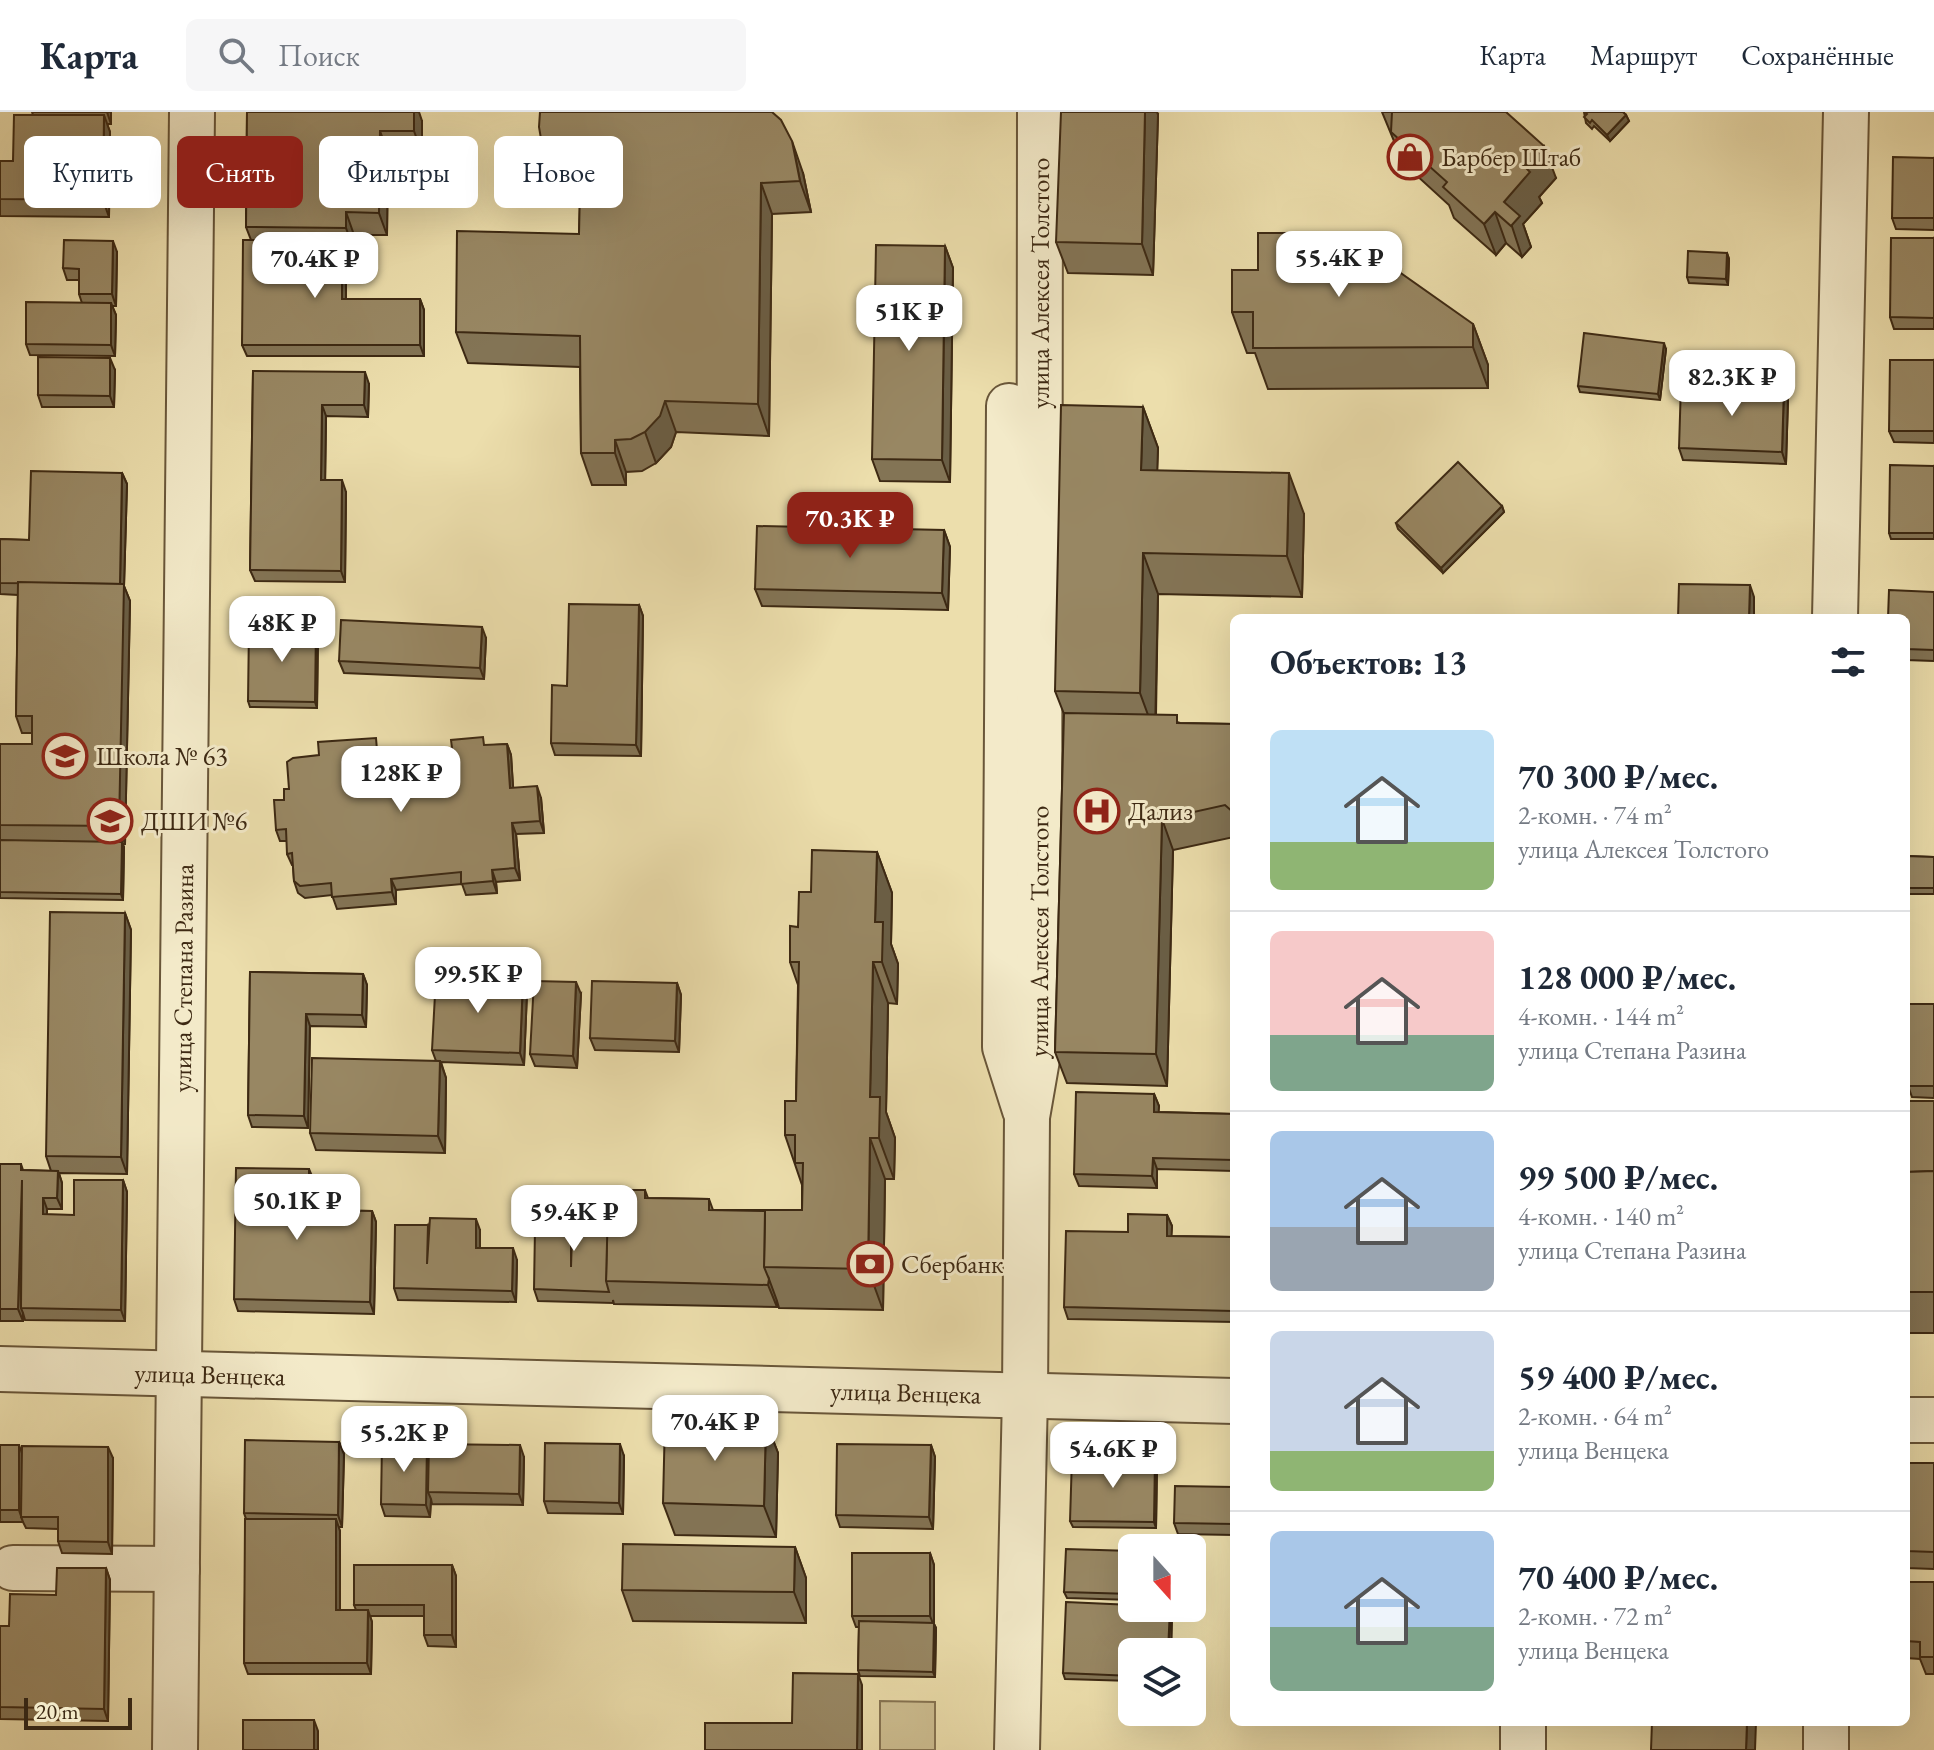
<!DOCTYPE html>
<html lang="ru">
<meta charset="utf-8">
<style>
body{margin:0;font-family:"EB Garamond",serif;background:#f6f6f7;color:#1f2937;height:100vh;display:flex;flex-direction:column;font-size:30px;white-space:nowrap}
*{box-sizing:border-box;margin:0}
p{font-size:26px;color:#747a83}
.icon{flex:none;width:44px;height:44px;fill:none;stroke:currentColor;stroke-width:2;stroke-linecap:round;stroke-linejoin:round}
.map{position:relative;flex:1;overflow:hidden}
.details{position:absolute;left:1230px;top:502px;width:680px;height:1112px;display:flex;flex-direction:column;background:#fff;border-radius:12px;box-shadow:0 8px 32px #0002}
.details>*{flex:none}
.guide{position:absolute;left:24px;top:24px;width:760px;height:72px;display:flex;gap:16px}
.needle{width:52px;rotate:159deg}
.controls{position:absolute;left:1118px;top:1422px;display:grid;gap:16px}
.controls a{display:grid;place-items:center;width:88px;height:88px;border-radius:12px;background:#fff;box-shadow:0 8px 32px #0002;font-size:40px}
.scale{position:absolute;left:24px;bottom:20px;width:108px;box-sizing:border-box;padding-left:8px;border:4px solid #3d2913;border-top:0;font-size:22px;line-height:28px;white-space:nowrap;color:#3d2913;-webkit-text-stroke:6px #f3eac9;paint-order:stroke}
.price{position:absolute;translate:-50% -68px;padding:0 18px;border-radius:16px;background:#fff;color:#222;font-size:26px;line-height:52px;filter:drop-shadow(0 2px 4px #0008)}
.price::after{content:'';position:absolute;left:50%;top:48px;width:24px;height:18px;margin-left:-12px;background:inherit;clip-path:polygon(0 0,100% 0,50% 100%)}
.price.current{background:#8f2418;color:#fff}
ul{padding:0;list-style:none}
li{display:flex;align-items:center;gap:24px;height:200px;padding:0 40px}
li+li{border-top:2px solid #e0e1e3}
li span{display:grid;place-items:center;flex:none;width:224px;height:160px;border-radius:12px;color:#555}
li>.icon{margin-inline-start:auto}
span .icon{width:96px;height:96px;fill:#fffc;stroke-width:1}
li b{font-size:34px}
h2{display:flex;justify-content:space-between;align-items:center;height:96px;padding:0 40px;font-size:34px}
.chip{padding:0 28px;border-radius:12px;background:#fff;box-shadow:0 8px 32px #0002;font-size:28px;line-height:72px}
.chip.current{background:#8f2418;color:#fff}
header{display:flex;align-items:center;gap:48px;box-sizing:border-box;height:112px;padding:0 40px;background:#fff;border-bottom:2px solid #e0e1e3}
header strong{font-size:38px}
nav{display:flex;gap:44px;margin-inline-start:auto;font-size:28px}
.search{width:560px;height:72px;background:#f6f6f7;display:flex;align-items:center;gap:20px;box-sizing:border-box;padding:0 28px;border-radius:12px;color:#747a83;font-size:30px}
.map>svg:first-child{display:block}
</style>
<header>
<strong>Карта</strong>
<div class="search"><svg class="icon" aria-label="search" viewBox="0 0 24 24"><circle cx="10" cy="10" r="6"/><path d="M15 15l6 6"/></svg>Поиск</div>
<nav><a>Карта</a><a>Маршрут</a><a>Сохранённые</a></nav>
</header>
<div class="map">
<svg width="1934" height="1638" viewBox="0 0 1934 1638">
<rect width="100%" height="100%" fill="#ecdeac"/>
<filter id="stains"><feTurbulence type="fractalNoise" baseFrequency=".0025" numOctaves="4"/><feColorMatrix values="0 0 0 0 .2 0 0 0 0 .09 0 0 0 0 .02 0 0 0 .5 -.17"/></filter>
<radialGradient id="worn" r=".72"><stop offset=".6" stop-color="#630" stop-opacity="0"/><stop offset="1" stop-color="#630" stop-opacity=".3"/></radialGradient>
<!-- green -->
<path fill="#cebf92" stroke="#867452" stroke-width="2" d="M 880,1589 L 935,1590 L 935,1638 L 880,1638 Z"/>
<g fill="none" stroke-linecap="round" stroke-linejoin="round">
<!-- minor casing -->
<g stroke="#695639" stroke-width="48">
<g id="minor">
<path d="M 1009,294 L 1005,935 L 1025,998"/>
<path d="M 1835,506 L 1846,0"/>
<path id="s1" d="M 0,1257 L 1234,1289"/>
<path d="M 1906,1308 L 1934,1308"/>
<path d="M 13,1456 L 177,1457"/>
<path d="M 1826,1610 L 1826,1638"/>
<path id="s2" d="M 175,1638 L 192,0"/>
<path id="s3" d="M 1017,1638 L 1025,1283 L 1027,1005 L 1039,936 L 1040,0"/>
<path d="M 1523,1638 L 1523,1610"/>
</g>
</g>
<!-- minor -->
<use href="#minor" stroke="#f3eac9" stroke-width="44"/>
</g>
<!-- wall -->
<g fill="#837455" stroke="#3d2913" stroke-width="2">
<path d="M 32,0 L 111,0 L 111,12 L 107,12 L 110,20 L 109,105 L 0,104 L 0,49 L 13,49 L 33,3 Z"/>
<path d="M 247,0 L 422,9 L 422,41 L 388,41 L 387,123 L 354,123 L 354,138 L 346,138 L 346,187 L 420,187 L 424,198 L 424,244 L 247,244 L 242,233 L 251,128 L 246,115 Z"/>
<path d="M 1382,0 L 1506,0 L 1556,66 L 1539,85 L 1542,91 L 1523,112 L 1531,135 L 1522,145 L 1506,131 L 1496,143 L 1454,106 L 1449,93 L 1403,51 Z"/>
<path d="M 1584,0 L 1623,0 L 1626,3 L 1629,9 L 1610,29 L 1594,14 L 1592,17 L 1586,11 Z"/>
<path d="M 1158,3 L 1153,163 L 1068,161 L 1056,130 Z"/>
<path d="M 542,33 L 803,61 L 811,100 L 772,102 L 769,324 L 676,320 L 671,335 L 656,351 L 642,359 L 626,360 L 626,373 L 592,373 L 581,341 L 580,255 L 468,251 L 456,220 L 579,122 L 580,91 L 572,89 L 561,80 L 553,64 Z"/>
<path d="M 1934,46 L 1934,118 L 1896,117 L 1892,106 Z"/>
<path d="M 1934,126 L 1934,217 L 1894,217 L 1890,205 Z"/>
<path d="M 945,134 L 953,156 L 950,370 L 880,369 L 872,347 Z"/>
<path d="M 117,140 L 116,194 L 112,194 L 116,203 L 115,244 L 30,243 L 26,232 L 82,191 L 79,182 L 79,168 L 67,168 L 63,156 Z"/>
<path d="M 1727,141 L 1729,147 L 1728,173 L 1689,171 L 1687,165 Z"/>
<path d="M 1232,158 L 1473,212 L 1488,253 L 1488,276 L 1268,277 L 1255,241 L 1247,241 L 1232,200 Z"/>
<path d="M 1666,237 L 1660,288 L 1580,280 L 1578,274 Z"/>
<path d="M 1934,248 L 1934,331 L 1894,330 L 1889,319 Z"/>
<path d="M 115,258 L 114,295 L 42,295 L 38,283 Z"/>
<path d="M 253,259 L 369,272 L 368,305 L 326,304 L 325,368 L 346,380 L 345,470 L 255,469 L 250,458 Z"/>
<path d="M 1784,275 L 1788,287 L 1786,352 L 1683,348 L 1679,336 Z"/>
<path d="M 1143,295 L 1158,336 L 1157,359 L 1304,402 L 1302,485 L 1158,482 L 1156,603 L 1180,611 L 1234,612 L 1234,725 L 1173,738 L 1167,974 L 1067,971 L 1055,940 L 1064,602 L 1055,579 Z"/>
<path d="M 1934,354 L 1934,427 L 1891,427 L 1889,421 Z"/>
<path d="M 122,361 L 127,372 L 124,474 L 130,489 L 125,732 L 122,732 L 124,735 L 123,788 L 0,786 L 0,632 L 32,632 L 32,621 L 22,621 L 16,604 L 18,483 L 0,482 L 0,427 L 29,428 Z"/>
<path d="M 1502,394 L 1504,400 L 1443,461 L 1398,417 L 1396,411 Z"/>
<path d="M 944,418 L 950,435 L 948,498 L 762,494 L 755,477 Z"/>
<path d="M 1934,480 L 1934,549 L 1906,548 L 1906,506 Z"/>
<path d="M 639,493 L 643,504 L 641,644 L 555,643 L 551,631 L 567,574 Z"/>
<path d="M 316,514 L 318,520 L 317,596 L 250,595 L 248,589 Z"/>
<path d="M 486,526 L 484,567 L 344,561 L 339,549 Z"/>
<path d="M 507,632 L 511,643 L 513,676 L 541,686 L 544,721 L 516,722 L 520,768 L 496,770 L 497,781 L 466,783 L 462,772 L 396,778 L 396,792 L 337,797 L 332,783 L 305,786 L 298,781 L 294,769 L 293,753 L 292,753 L 287,742 L 287,729 L 280,729 L 276,718 L 289,677 L 380,639 L 452,636 Z"/>
<path d="M 877,740 L 892,781 L 891,832 L 898,852 L 897,892 L 888,891 L 886,1000 L 895,1026 L 894,1067 L 885,1067 L 883,1198 L 779,1196 L 777,1189 L 777,1195 L 614,1192 L 613,1188 L 613,1191 L 538,1189 L 534,1177 L 572,1122 L 608,1094 L 645,1078 L 648,1086 L 709,1087 L 713,1098 L 802,1098 L 802,1073 L 785,1023 L 796,989 L 798,873 L 790,850 L 798,815 L 811,780 Z"/>
<path d="M 1906,744 L 1934,745 L 1934,782 L 1906,782 Z"/>
<path d="M 125,801 L 131,818 L 127,1062 L 59,1061 L 62,1071 L 62,1097 L 47,1097 L 47,1103 L 74,1103 L 123,1068 L 127,1080 L 125,1209 L 25,1208 L 23,1201 L 23,1209 L 0,1209 L 0,1052 L 21,1052 L 23,1058 L 51,1059 L 46,1044 Z"/>
<path d="M 250,860 L 363,862 L 367,873 L 366,915 L 310,914 L 308,1016 L 252,1015 L 248,1003 Z"/>
<path d="M 523,868 L 527,880 L 524,953 L 441,950 L 446,966 L 445,1041 L 316,1038 L 310,1021 L 436,949 L 432,938 Z"/>
<path d="M 677,871 L 681,883 L 679,940 L 595,938 L 590,926 Z"/>
<path d="M 581,882 L 577,956 L 535,954 L 530,942 Z"/>
<path d="M 1934,892 L 1934,986 L 1912,985 L 1908,974 Z"/>
<path d="M 1154,982 L 1159,994 L 1158,1000 L 1234,1002 L 1234,1059 L 1157,1057 L 1157,1076 L 1079,1074 L 1074,1062 Z"/>
<rect x="1906" y="989" width="28" height="232"/>
<path d="M 314,1069 L 313,1098 L 372,1099 L 376,1110 L 374,1202 L 238,1199 L 234,1187 Z"/>
<path d="M 1167,1103 L 1172,1114 L 1171,1124 L 1234,1125 L 1234,1210 L 1068,1207 L 1064,1195 L 1128,1120 Z"/>
<path d="M 428,1113 L 429,1117 L 480,1118 L 480,1136 L 517,1148 L 516,1190 L 398,1188 L 394,1176 Z"/>
<path d="M 766,1310 L 778,1341 L 776,1425 L 675,1423 L 663,1391 Z"/>
<path d="M 339,1330 L 344,1342 L 342,1415 L 338,1415 L 340,1419 L 340,1498 L 356,1498 L 354,1493 L 452,1453 L 456,1464 L 456,1535 L 428,1534 L 424,1523 L 424,1504 L 370,1504 L 372,1510 L 371,1562 L 248,1562 L 244,1551 L 246,1407 L 244,1401 Z"/>
<path d="M 0,1333 L 22,1341 L 113,1346 L 112,1442 L 62,1441 L 58,1429 L 58,1417 L 26,1416 L 23,1410 L 0,1410 Z"/>
<path d="M 931,1333 L 935,1345 L 933,1417 L 840,1415 L 836,1403 Z"/>
<path d="M 429,1337 L 524,1345 L 523,1393 L 432,1392 L 431,1387 L 430,1405 L 385,1404 L 381,1392 Z"/>
<path d="M 624,1344 L 623,1402 L 548,1401 L 544,1389 Z"/>
<path d="M 1155,1346 L 1157,1352 L 1156,1416 L 1073,1415 L 1070,1409 Z"/>
<path d="M 1906,1351 L 1934,1351 L 1934,1457 L 1906,1456 Z"/>
<path d="M 1234,1375 L 1234,1423 L 1178,1422 L 1174,1411 Z"/>
<path d="M 795,1435 L 806,1466 L 806,1511 L 633,1509 L 622,1478 Z"/>
<path d="M 1132,1439 L 1132,1488 L 1067,1486 L 1064,1480 Z"/>
<path d="M 930,1441 L 934,1453 L 934,1512 L 936,1516 L 935,1565 L 860,1564 L 858,1558 L 859,1515 L 856,1515 L 852,1504 Z"/>
<path d="M 106,1456 L 110,1468 L 108,1609 L 0,1607 L 0,1514 L 9,1514 L 56,1483 Z"/>
<path d="M 1906,1470 L 1934,1470 L 1934,1562 L 1926,1562 L 1920,1547 L 1906,1546 Z"/>
<path d="M 1172,1501 L 1171,1540 L 1132,1540 L 1132,1569 L 1065,1567 L 1063,1561 Z"/>
</g>
<!-- shaded-wall -->
<g fill="#6a5e45" stroke="#3d2913" stroke-width="2">
<path d="M 107,0 L 111,0 L 111,12 Z"/>
<path d="M 414,0 L 419,0 L 422,9 L 422,41 L 414,19 Z"/>
<path d="M 1145,0 L 1157,0 L 1158,3 L 1153,163 L 1142,132 Z"/>
<path d="M 104,3 L 110,20 L 109,105 L 103,88 Z"/>
<path d="M 1626,3 L 1629,9 L 1610,29 L 1607,23 Z"/>
<path d="M 380,19 L 388,41 L 387,123 L 379,101 Z"/>
<path d="M 792,29 L 803,61 L 811,100 L 800,69 Z"/>
<path d="M 1544,34 L 1556,66 L 1539,85 L 1542,91 L 1523,112 L 1531,135 L 1522,145 L 1504,90 L 1526,56 Z"/>
<path d="M 761,71 L 772,102 L 769,324 L 758,292 Z"/>
<path d="M 346,100 L 354,123 L 354,138 L 346,116 Z"/>
<path d="M 1495,100 L 1506,131 L 1496,143 L 1484,112 Z"/>
<path d="M 342,128 L 346,139 L 346,198 L 342,187 Z"/>
<path d="M 113,129 L 117,140 L 116,194 L 112,182 Z"/>
<path d="M 945,134 L 953,156 L 950,370 L 942,348 Z"/>
<path d="M 1727,141 L 1729,147 L 1728,173 L 1726,167 Z"/>
<path d="M 420,187 L 424,198 L 424,244 L 420,233 Z"/>
<path d="M 111,191 L 116,203 L 115,244 L 111,233 Z"/>
<path d="M 1473,212 L 1488,253 L 1488,276 L 1473,235 Z"/>
<path d="M 1664,231 L 1666,237 L 1660,288 L 1658,282 Z"/>
<path d="M 110,246 L 115,258 L 114,295 L 110,284 Z"/>
<path d="M 365,260 L 369,272 L 368,305 L 364,293 Z"/>
<path d="M 1784,275 L 1788,287 L 1786,352 L 1782,340 Z"/>
<path d="M 665,289 L 676,320 L 671,335 L 656,351 L 645,320 Z"/>
<path d="M 322,293 L 326,304 L 325,380 L 321,368 Z"/>
<path d="M 1143,295 L 1158,336 L 1156,399 L 1141,358 Z"/>
<path d="M 615,328 L 626,360 L 626,373 L 615,341 Z"/>
<path d="M 122,361 L 127,372 L 124,474 L 130,489 L 125,732 L 119,714 L 120,473 Z"/>
<path d="M 1289,361 L 1304,402 L 1302,485 L 1287,444 Z"/>
<path d="M 342,368 L 346,380 L 345,470 L 341,459 Z"/>
<path d="M 1502,394 L 1504,400 L 1443,461 L 1441,456 Z"/>
<path d="M 944,418 L 950,435 L 948,498 L 942,481 Z"/>
<path d="M 1143,441 L 1158,482 L 1155,622 L 1140,581 Z"/>
<path d="M 1750,473 L 1754,485 L 1754,506 L 1749,506 Z"/>
<path d="M 639,493 L 643,504 L 641,644 L 636,633 Z"/>
<path d="M 316,514 L 318,520 L 317,596 L 315,590 Z"/>
<path d="M 482,515 L 486,526 L 484,567 L 480,556 Z"/>
<path d="M 507,632 L 511,643 L 514,688 L 510,676 Z"/>
<path d="M 537,674 L 541,686 L 544,721 L 540,709 Z"/>
<path d="M 1162,707 L 1173,738 L 1167,974 L 1156,942 Z"/>
<path d="M 512,711 L 516,722 L 520,768 L 515,756 Z"/>
<path d="M 122,730 L 124,735 L 123,788 L 121,782 Z"/>
<path d="M 877,740 L 892,781 L 891,832 L 898,852 L 897,892 L 882,850 L 875,810 Z"/>
<path d="M 492,758 L 496,770 L 497,781 L 493,769 Z"/>
<path d="M 391,767 L 396,778 L 396,792 L 392,780 Z"/>
<path d="M 125,801 L 131,818 L 127,1062 L 121,1045 Z"/>
<path d="M 873,850 L 888,891 L 886,1000 L 895,1026 L 894,1067 L 879,1026 L 870,985 Z"/>
<path d="M 363,862 L 367,873 L 366,915 L 362,903 Z"/>
<path d="M 523,868 L 527,880 L 524,953 L 520,941 Z"/>
<path d="M 576,870 L 581,882 L 577,956 L 573,944 Z"/>
<path d="M 677,871 L 681,883 L 679,940 L 675,929 Z"/>
<path d="M 306,902 L 310,914 L 308,1016 L 304,1004 Z"/>
<path d="M 440,949 L 446,966 L 445,1041 L 438,1024 Z"/>
<path d="M 1154,982 L 1159,994 L 1158,1011 L 1154,1000 Z"/>
<path d="M 870,1026 L 885,1067 L 883,1198 L 868,1157 Z"/>
<path d="M 1153,1046 L 1157,1057 L 1157,1076 L 1152,1064 Z"/>
<path d="M 309,1057 L 314,1069 L 313,1109 L 309,1098 Z"/>
<path d="M 58,1059 L 62,1071 L 62,1097 L 57,1086 Z"/>
<path d="M 22,1068 L 21,1196 L 23,1201 L 23,1209 L 18,1197 Z"/>
<path d="M 123,1068 L 127,1080 L 125,1209 L 121,1198 Z"/>
<path d="M 43,1086 L 47,1097 L 47,1114 L 43,1102 Z"/>
<path d="M 372,1099 L 376,1110 L 374,1202 L 370,1190 Z"/>
<path d="M 1167,1103 L 1172,1114 L 1171,1135 L 1167,1124 Z"/>
<path d="M 476,1107 L 480,1118 L 480,1147 L 476,1136 Z"/>
<path d="M 513,1136 L 517,1148 L 516,1190 L 512,1179 Z"/>
<path d="M 769,1167 L 777,1189 L 777,1195 L 768,1173 Z"/>
<path d="M 766,1310 L 778,1341 L 776,1425 L 764,1394 Z"/>
<path d="M 339,1330 L 344,1342 L 342,1415 L 338,1403 Z"/>
<path d="M 427,1332 L 432,1343 L 428,1380 L 431,1387 L 430,1405 L 426,1393 Z"/>
<path d="M 620,1332 L 624,1344 L 623,1402 L 619,1391 Z"/>
<path d="M 19,1333 L 23,1344 L 21,1405 L 23,1410 L 19,1398 Z"/>
<path d="M 520,1333 L 524,1345 L 523,1393 L 519,1382 Z"/>
<path d="M 931,1333 L 935,1345 L 933,1417 L 929,1405 Z"/>
<path d="M 108,1335 L 113,1346 L 112,1442 L 108,1430 Z"/>
<path d="M 1155,1346 L 1157,1352 L 1156,1416 L 1154,1410 Z"/>
<path d="M 336,1407 L 340,1419 L 340,1510 L 336,1498 Z"/>
<path d="M 795,1435 L 806,1466 L 806,1511 L 794,1480 Z"/>
<path d="M 930,1441 L 934,1453 L 934,1512 L 936,1516 L 935,1565 L 933,1560 L 934,1514 L 930,1504 Z"/>
<path d="M 452,1453 L 456,1464 L 456,1535 L 452,1523 Z"/>
<path d="M 106,1456 L 110,1468 L 108,1609 L 104,1597 Z"/>
<path d="M 1171,1496 L 1172,1501 L 1171,1540 L 1168,1540 Z"/>
<path d="M 368,1498 L 372,1510 L 371,1562 L 367,1551 Z"/>
<path d="M 858,1562 L 862,1573 L 862,1638 L 857,1638 Z"/>
<path d="M 314,1608 L 318,1619 L 318,1638 L 314,1638 Z"/>
<path d="M 1747,1610 L 1756,1610 L 1755,1638 L 1746,1638 Z"/>
</g>
<!-- building -->
<g fill="#988763" stroke="#3d2913" stroke-width="2">
<path d="M 247,0 L 414,0 L 414,19 L 380,19 L 379,101 L 346,100 L 346,116 L 246,115 Z"/>
<path d="M 540,0 L 772,0 L 781,8 L 792,29 L 800,69 L 761,71 L 758,292 L 665,289 L 660,304 L 645,320 L 631,327 L 615,328 L 615,341 L 581,341 L 580,224 L 456,220 L 457,119 L 579,122 L 580,76 L 572,61 L 561,58 L 550,48 L 542,33 L 539,15 Z"/>
<path d="M 1061,0 L 1145,0 L 1142,132 L 1056,130 Z"/>
<path d="M 1382,0 L 1506,0 L 1544,34 L 1526,56 L 1530,60 L 1504,90 L 1520,104 L 1511,114 L 1495,100 L 1484,112 L 1443,75 L 1447,70 L 1391,20 L 1392,0 Z"/>
<path d="M 1585,0 L 1623,0 L 1626,3 L 1607,23 L 1592,8 L 1590,11 L 1584,5 L 1587,2 Z"/>
<path d="M 14,3 L 104,3 L 103,88 L 0,87 L 0,49 L 13,49 Z"/>
<path d="M 1893,45 L 1934,46 L 1934,106 L 1892,106 Z"/>
<path d="M 1258,121 L 1344,121 L 1473,212 L 1473,235 L 1253,236 L 1253,200 L 1232,200 L 1232,158 L 1258,158 Z"/>
<path d="M 1891,126 L 1934,126 L 1934,206 L 1890,205 Z"/>
<path d="M 64,128 L 113,129 L 112,182 L 79,182 L 79,157 L 63,156 Z"/>
<path d="M 243,128 L 342,128 L 342,187 L 420,187 L 420,233 L 242,233 Z"/>
<path d="M 876,133 L 945,134 L 942,348 L 872,347 Z"/>
<path d="M 1688,139 L 1727,141 L 1726,167 L 1687,165 Z"/>
<path d="M 26,190 L 111,191 L 111,233 L 26,232 Z"/>
<path d="M 1584,221 L 1664,231 L 1658,282 L 1578,274 Z"/>
<path d="M 38,245 L 110,246 L 110,284 L 38,283 Z"/>
<path d="M 1890,248 L 1934,248 L 1934,319 L 1889,319 Z"/>
<path d="M 253,259 L 365,260 L 364,293 L 322,293 L 321,368 L 342,368 L 341,459 L 250,458 Z"/>
<path d="M 1681,272 L 1784,275 L 1782,340 L 1679,336 Z"/>
<path d="M 1061,293 L 1143,295 L 1141,358 L 1289,361 L 1287,444 L 1143,441 L 1140,581 L 1055,579 Z"/>
<path d="M 1458,350 L 1502,394 L 1441,456 L 1396,411 Z"/>
<path d="M 1890,353 L 1934,354 L 1934,421 L 1889,421 Z"/>
<path d="M 31,359 L 122,361 L 120,472 L 0,471 L 0,427 L 29,428 Z"/>
<path d="M 757,414 L 944,418 L 942,481 L 755,477 Z"/>
<path d="M 18,470 L 124,472 L 119,714 L 0,713 L 0,632 L 32,632 L 32,604 L 16,604 Z"/>
<path d="M 1679,472 L 1750,473 L 1749,506 L 1678,506 Z"/>
<path d="M 1889,478 L 1934,480 L 1934,538 L 1906,537 L 1906,506 L 1888,506 Z"/>
<path d="M 569,492 L 639,493 L 636,633 L 551,631 L 552,573 L 567,574 Z"/>
<path d="M 341,508 L 482,515 L 480,556 L 339,549 Z"/>
<path d="M 249,514 L 316,514 L 315,590 L 248,589 Z"/>
<path d="M 1064,601 L 1177,603 L 1177,611 L 1234,612 L 1234,701 L 1225,693 L 1162,707 L 1156,942 L 1055,940 Z"/>
<path d="M 483,625 L 484,633 L 507,632 L 510,676 L 537,674 L 540,709 L 512,711 L 515,756 L 492,758 L 493,769 L 461,772 L 461,760 L 391,767 L 392,780 L 332,785 L 331,771 L 300,774 L 294,769 L 292,741 L 287,742 L 286,717 L 276,718 L 274,688 L 284,688 L 284,677 L 289,677 L 287,650 L 293,646 L 319,643 L 318,630 L 376,626 L 377,638 L 383,639 L 452,636 L 451,628 Z"/>
<path d="M 0,728 L 122,730 L 121,782 L 0,780 Z"/>
<path d="M 812,738 L 877,740 L 875,810 L 883,810 L 882,850 L 873,850 L 870,985 L 880,985 L 879,1026 L 870,1026 L 868,1157 L 764,1155 L 765,1098 L 802,1098 L 803,1051 L 795,1051 L 795,1023 L 785,1023 L 785,989 L 796,989 L 799,850 L 790,850 L 790,814 L 798,815 L 799,780 L 811,780 Z"/>
<path d="M 1906,744 L 1934,745 L 1934,776 L 1906,776 Z"/>
<path d="M 50,800 L 125,801 L 121,1045 L 46,1044 Z"/>
<path d="M 250,860 L 363,862 L 362,903 L 306,902 L 304,1004 L 248,1003 Z"/>
<path d="M 436,864 L 523,868 L 520,941 L 432,938 Z"/>
<path d="M 534,869 L 576,870 L 573,944 L 530,942 Z"/>
<path d="M 592,869 L 677,871 L 675,929 L 590,926 Z"/>
<path d="M 1909,892 L 1934,892 L 1934,974 L 1908,974 Z"/>
<path d="M 312,946 L 440,949 L 438,1024 L 310,1021 Z"/>
<path d="M 1076,980 L 1154,982 L 1154,1000 L 1234,1002 L 1234,1048 L 1153,1046 L 1152,1064 L 1074,1062 Z"/>
<path d="M 1906,989 L 1934,989 L 1934,1059 L 1906,1060 Z"/>
<path d="M 0,1052 L 21,1052 L 21,1058 L 58,1059 L 57,1086 L 43,1086 L 43,1102 L 74,1103 L 74,1068 L 123,1068 L 121,1198 L 21,1196 L 22,1068 L 18,1197 L 0,1197 Z"/>
<path d="M 236,1056 L 309,1057 L 309,1098 L 372,1099 L 370,1190 L 234,1187 Z"/>
<path d="M 1934,1059 L 1934,1180 L 1906,1180 L 1906,1060 Z"/>
<path d="M 627,1078 L 645,1078 L 645,1086 L 709,1087 L 709,1098 L 765,1099 L 764,1155 L 769,1167 L 768,1173 L 606,1169 L 608,1085 L 626,1086 Z"/>
<path d="M 573,1092 L 608,1094 L 606,1169 L 609,1180 L 534,1177 L 535,1116 L 571,1117 L 571,1155 Z"/>
<path d="M 1128,1102 L 1167,1103 L 1167,1124 L 1234,1125 L 1233,1199 L 1064,1195 L 1066,1119 L 1128,1120 Z"/>
<path d="M 430,1106 L 476,1107 L 476,1136 L 513,1136 L 512,1179 L 394,1176 L 395,1113 L 428,1113 L 427,1152 Z"/>
<path d="M 665,1308 L 766,1310 L 764,1394 L 663,1391 Z"/>
<path d="M 245,1328 L 339,1330 L 338,1403 L 244,1401 Z"/>
<path d="M 382,1331 L 427,1332 L 426,1393 L 381,1392 Z"/>
<path d="M 545,1331 L 620,1332 L 619,1391 L 544,1389 Z"/>
<path d="M 429,1332 L 520,1333 L 519,1382 L 428,1380 Z"/>
<path d="M 837,1332 L 931,1333 L 929,1405 L 836,1403 Z"/>
<rect x="0" y="1333" width="19" height="65"/>
<path d="M 22,1334 L 108,1335 L 108,1430 L 58,1429 L 58,1405 L 21,1405 Z"/>
<path d="M 1072,1345 L 1155,1346 L 1154,1410 L 1070,1409 Z"/>
<path d="M 1906,1351 L 1934,1351 L 1934,1440 L 1906,1439 Z"/>
<path d="M 1175,1374 L 1234,1375 L 1234,1412 L 1174,1411 Z"/>
<path d="M 245,1407 L 336,1407 L 336,1498 L 368,1498 L 367,1551 L 244,1551 Z"/>
<path d="M 623,1432 L 795,1435 L 794,1480 L 622,1478 Z"/>
<path d="M 1066,1437 L 1132,1439 L 1132,1482 L 1064,1480 Z"/>
<rect x="852" y="1441" width="78" height="63"/>
<path d="M 354,1453 L 452,1453 L 452,1523 L 424,1523 L 424,1493 L 354,1493 Z"/>
<path d="M 57,1456 L 106,1456 L 104,1597 L 0,1595 L 0,1514 L 9,1514 L 10,1482 L 56,1483 Z"/>
<path d="M 1906,1470 L 1934,1470 L 1934,1545 L 1920,1545 L 1920,1530 L 1906,1529 Z"/>
<path d="M 1066,1490 L 1132,1493 L 1132,1496 L 1170,1496 L 1168,1540 L 1132,1540 L 1132,1564 L 1063,1561 Z"/>
<path d="M 859,1509 L 934,1511 L 933,1560 L 858,1558 Z"/>
<path d="M 793,1561 L 858,1562 L 857,1638 L 705,1638 L 705,1611 L 792,1611 Z"/>
<rect x="243" y="1608" width="71" height="30"/>
<path d="M 1652,1610 L 1747,1610 L 1746,1638 L 1651,1638 Z"/>
</g>
<!-- icons -->
<defs>
<g id="shop-ring" transform="scale(2.3)"><circle r="9.5" fill="#f3eac9" stroke="#8f2418" stroke-width="1.5"/><path d="M-5-2.5h2.3a2.7 3.5 0 0 1 5.4 0H5L5.5 6h-11ZM-1.5-2.5h3a1.5 2.3 0 0 0-3 0Z" fill="#8f2418"/></g>
<g id="school-ring" transform="scale(2.3)"><circle r="9.5" fill="#f3eac9" stroke="#8f2418" stroke-width="1.5"/><path d="M0-5L7-2L0 1L-7-2ZM-4 1L0 2.5L4 1V4Q0 6-4 4Z" fill="#8f2418"/></g>
<g id="hospital-ring" transform="scale(2.3)"><circle r="9.5" fill="#f3eac9" stroke="#8f2418" stroke-width="1.5"/><path d="M-5-5h3v3.5h4V-5h3V5h-3V1.5h-4V5h-3Z" fill="#8f2418"/></g>
<g id="bank-ring" transform="scale(2.3)"><circle r="9.5" fill="#f3eac9" stroke="#8f2418" stroke-width="1.5"/><path d="M-6-4H6V4H-6ZM0-2.3a2.3 2.3 0 1 0 0 4.6a2.3 2.3 0 1 0 0-4.6Z" fill="#8f2418"/></g>
</defs>
<g fill-rule="evenodd">
<use href="#shop-ring" x="1410" y="45"/>
<use href="#school-ring" x="65" y="644"/>
<use href="#hospital-ring" x="1097" y="699"/>
<use href="#school-ring" x="110" y="709"/>
<use href="#bank-ring" x="870" y="1152"/>
</g>
<g text-anchor="middle" dominant-baseline="central" stroke-width="6" stroke-linejoin="round" paint-order="stroke">
<!-- poi labels -->
<g font-size="26" fill="#3d2913" stroke="#f3eac9" text-anchor="start">
<text x="1441" y="45">Барбер Штаб</text>
<text x="96" y="644">Школа № 63</text>
<text x="1128" y="699">Дализ</text>
<text x="141" y="709">ДШИ №6</text>
<text x="901" y="1152">Сбербанк</text>
</g>
<!-- street labels -->
<g font-size="26" fill="#3d2913" stroke="#f3eac9">
<text stroke="none"><textPath href="#s3" startOffset="1468">улица Алексея Толстого</textPath></text>
<text stroke="none"><textPath href="#s3" startOffset="820">улица Алексея Толстого</textPath></text>
<text stroke="none"><textPath href="#s2" startOffset="772">улица Степана Разина</textPath></text>
<text stroke="none"><textPath href="#s1" startOffset="210">улица Венцека</textPath></text>
<text stroke="none"><textPath href="#s1" startOffset="906">улица Венцека</textPath></text>
</g>
</g>
<rect width="100%" height="100%" filter="url(#stains)"/>
<rect width="100%" height="100%" fill="url(#worn)"/>
</svg>
<div class="controls">
<a><svg class="needle" viewBox="-14 -14 28 28"><path d="M0-13l5 13h-10z" fill="#e53935"/><path d="M0 13l5-13h-10z" fill="#747a83"/></svg></a>
<a><svg class="icon" aria-label="layers" viewBox="0 0 24 24"><path d="M12 4l9 5-9 5-9-5zM3 14l9 5 9-5"/></svg></a>
</div>
<div class="scale">20 m</div>
<b class="price" style="left:1339px;top:187px">55.4K ₽</b>
<b class="price" style="left:315px;top:188px">70.4K ₽</b>
<b class="price" style="left:909px;top:241px">51K ₽</b>
<b class="price" style="left:1732px;top:306px">82.3K ₽</b>
<b class="price current" style="left:850px;top:448px">70.3K ₽</b>
<b class="price" style="left:282px;top:552px">48K ₽</b>
<b class="price" style="left:401px;top:702px">128K ₽</b>
<b class="price" style="left:478px;top:903px">99.5K ₽</b>
<b class="price" style="left:297px;top:1130px">50.1K ₽</b>
<b class="price" style="left:574px;top:1141px">59.4K ₽</b>
<b class="price" style="left:715px;top:1351px">70.4K ₽</b>
<b class="price" style="left:404px;top:1362px">55.2K ₽</b>
<b class="price" style="left:1113px;top:1378px">54.6K ₽</b>
<div class="guide">
<a class="chip">Купить</a>
<a class="chip current">Снять</a>
<a class="chip">Фильтры</a>
<a class="chip">Новое</a>
</div>
<section class="details">
<h2>Объектов: 13<svg class="icon" aria-label="filters" viewBox="0 0 24 24"><path d="M4 7h16M4 17h16"/><circle cx="9" cy="7" r="2"/><circle cx="15" cy="17" r="2"/></svg></h2>
<ul>
<li><span style="background:linear-gradient(#bfe0f5 70%,#8fb573 0)"><svg class="icon" aria-label="home" viewBox="0 0 24 24"><path d="M3 11l9-7 9 7M6 9v11h12V9"/></svg></span><div><b>70 300 ₽/мес.</b><p>2-комн. · 74 m²</p><p>улица Алексея Толстого</p></div></li>
<li><span style="background:linear-gradient(#f6c9c9 65%,#7fa58c 0)"><svg class="icon" aria-label="home" viewBox="0 0 24 24"><path d="M3 11l9-7 9 7M6 9v11h12V9"/></svg></span><div><b>128 000 ₽/мес.</b><p>4-комн. · 144 m²</p><p>улица Степана Разина</p></div></li>
<li><span style="background:linear-gradient(#a9c7e8 60%,#9aa5b1 0)"><svg class="icon" aria-label="home" viewBox="0 0 24 24"><path d="M3 11l9-7 9 7M6 9v11h12V9"/></svg></span><div><b>99 500 ₽/мес.</b><p>4-комн. · 140 m²</p><p>улица Степана Разина</p></div></li>
<li><span style="background:linear-gradient(#c9d6e8 75%,#8fb573 0)"><svg class="icon" aria-label="home" viewBox="0 0 24 24"><path d="M3 11l9-7 9 7M6 9v11h12V9"/></svg></span><div><b>59 400 ₽/мес.</b><p>2-комн. · 64 m²</p><p>улица Венцека</p></div></li>
<li><span style="background:linear-gradient(#a9c7e8 60%,#7fa58c 0)"><svg class="icon" aria-label="home" viewBox="0 0 24 24"><path d="M3 11l9-7 9 7M6 9v11h12V9"/></svg></span><div><b>70 400 ₽/мес.</b><p>2-комн. · 72 m²</p><p>улица Венцека</p></div></li>
</ul>
</section>
</div>
